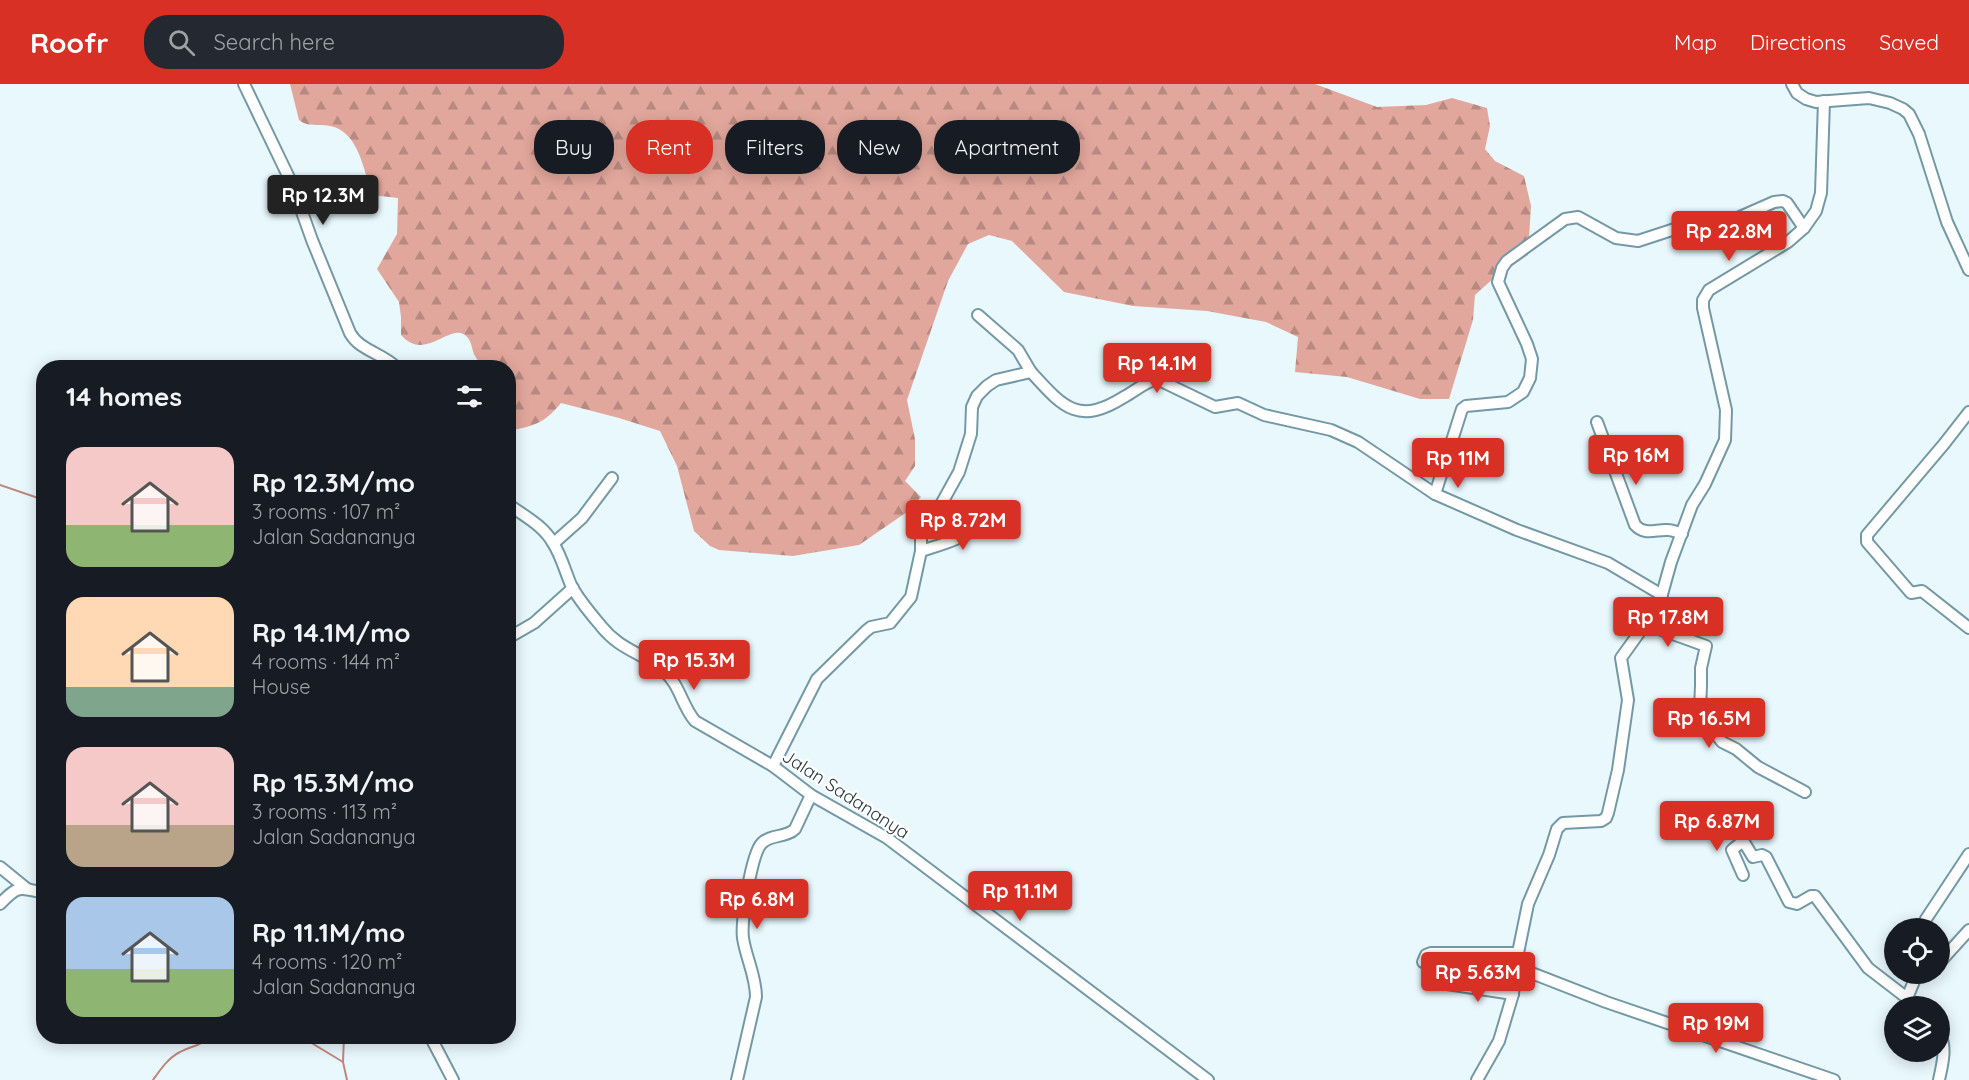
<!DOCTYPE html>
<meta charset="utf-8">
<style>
body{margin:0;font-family:Quicksand,sans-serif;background:#242831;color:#f1f3f6;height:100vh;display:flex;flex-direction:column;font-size:22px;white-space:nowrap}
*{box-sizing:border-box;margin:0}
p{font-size:20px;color:#9ea1a6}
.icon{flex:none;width:33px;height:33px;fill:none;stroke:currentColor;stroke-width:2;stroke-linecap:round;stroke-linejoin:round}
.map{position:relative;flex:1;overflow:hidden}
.drawer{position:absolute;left:36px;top:276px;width:480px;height:684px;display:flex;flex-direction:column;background:#171b24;border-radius:24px;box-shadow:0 3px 15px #0003}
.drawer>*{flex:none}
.banner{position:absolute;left:534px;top:36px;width:570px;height:54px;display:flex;gap:12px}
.buttons{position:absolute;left:1884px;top:834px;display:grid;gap:12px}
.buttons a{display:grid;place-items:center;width:66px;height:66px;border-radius:50%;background:#171b24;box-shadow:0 3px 15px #0003;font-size:30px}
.price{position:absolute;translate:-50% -51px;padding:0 14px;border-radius:6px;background:#d93025;color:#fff;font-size:20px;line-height:39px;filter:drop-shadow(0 2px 3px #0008)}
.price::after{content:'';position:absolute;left:50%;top:36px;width:18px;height:14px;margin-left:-9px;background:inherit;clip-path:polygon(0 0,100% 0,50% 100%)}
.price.current{background:#222;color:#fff}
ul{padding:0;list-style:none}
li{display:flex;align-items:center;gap:18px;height:150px;padding:0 30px}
li span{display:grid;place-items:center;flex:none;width:168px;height:120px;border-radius:18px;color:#555}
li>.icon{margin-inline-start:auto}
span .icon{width:72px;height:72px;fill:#fffc;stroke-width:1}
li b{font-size:26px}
h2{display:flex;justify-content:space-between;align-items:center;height:72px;padding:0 30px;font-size:26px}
.chip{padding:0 21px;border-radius:24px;background:#171b24;box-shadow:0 3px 15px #0003;font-size:21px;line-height:54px}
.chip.current{background:#d93025;color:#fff}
header{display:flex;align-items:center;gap:36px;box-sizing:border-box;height:84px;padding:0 30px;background:#d93025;color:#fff}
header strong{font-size:28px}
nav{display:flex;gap:33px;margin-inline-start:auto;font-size:21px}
.search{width:420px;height:54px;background:#242831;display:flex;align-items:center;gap:15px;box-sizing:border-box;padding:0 21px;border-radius:24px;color:#9ea1a6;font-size:22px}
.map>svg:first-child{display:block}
</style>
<header>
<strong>Roofr</strong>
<div class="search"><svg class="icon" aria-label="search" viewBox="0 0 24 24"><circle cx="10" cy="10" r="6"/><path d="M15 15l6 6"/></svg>Search here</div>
<nav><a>Map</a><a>Directions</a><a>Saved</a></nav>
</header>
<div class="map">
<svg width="1969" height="996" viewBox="0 0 1969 996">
<defs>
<pattern id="forest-firs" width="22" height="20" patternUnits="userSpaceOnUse" patternTransform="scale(1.5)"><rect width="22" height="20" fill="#e2a79c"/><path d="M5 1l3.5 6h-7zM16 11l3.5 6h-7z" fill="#b78980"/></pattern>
</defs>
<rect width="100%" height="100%" fill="#e9f8fd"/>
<!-- forest -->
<path fill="url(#forest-firs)" d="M 290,0 L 1315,0 L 1377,23 L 1426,21 L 1452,14 L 1487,24 L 1490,42 L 1485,65 L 1495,77 L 1524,92 L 1531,122 L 1528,171 L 1496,192 L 1475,211 L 1473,236 L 1449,315 L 1420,315 L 1347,293 L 1295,288 L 1298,253 L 1266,238 L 1207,227 L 1133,222 L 1064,208 L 1012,157 L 989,151 L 968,160 L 948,197 L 907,316 L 915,355 L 915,382 L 905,397 L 921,413 L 907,428 L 859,461 L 793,472 L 719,466 L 710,462 L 694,447 L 677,382 L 660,347 L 619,334 L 561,319 C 544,340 533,342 509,347 L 508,284 L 484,283 C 481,280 477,276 475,272 C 472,267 472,259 468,254 C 452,234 427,280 401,251 L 401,233 L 399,218 L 377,185 L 397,150 L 398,114 L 372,111 C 364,88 359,47 330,42 C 318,39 309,44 299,36 Z"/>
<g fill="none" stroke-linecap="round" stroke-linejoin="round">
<!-- stream -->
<g stroke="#c0877d" stroke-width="2">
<path d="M 0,401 L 44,416"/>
<path d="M 44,419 L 39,514 L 44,524"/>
<path d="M 300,952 L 343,978"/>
<path d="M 344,952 L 343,978 L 347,996"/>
<path d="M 153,996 C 160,986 168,974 180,968 C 192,961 198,964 210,952"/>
</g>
<!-- minor casing -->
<g stroke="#7499a5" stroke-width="14">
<g id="minor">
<path d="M 244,0 L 292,100 L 312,156 L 350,249 C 360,267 383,269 397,284"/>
<path d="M 1792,0 L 1797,9 L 1806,15 L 1816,18 L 1869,14 L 1890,19 L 1903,25 L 1909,30 L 1919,50 L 1947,138 L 1969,186"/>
<path d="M 978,231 L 1018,266 L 1031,288"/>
<path d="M 1969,328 L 1944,360 L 1867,451 L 1867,458 L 1911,509 L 1922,507 L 1969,544"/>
<path d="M 1597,338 L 1635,441 C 1645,452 1656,445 1668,446 C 1673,446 1677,448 1682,450"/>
<path d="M 1435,410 L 1462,325 L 1466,322 L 1508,318 L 1523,308 L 1530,294 L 1532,275 L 1527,260 L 1498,198 L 1502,184 L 1507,177 L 1565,135 L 1578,133 L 1616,154 L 1638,157 L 1681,143 L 1708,147 L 1774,118 L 1783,117 L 1787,119 L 1804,144"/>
<path d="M 508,420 C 524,432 543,441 553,459 C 561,471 565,487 571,501 C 578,515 591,530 601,542 C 621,567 642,568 664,587 C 680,601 682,622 695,637 L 773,682 L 811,711 L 887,754 L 1208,996"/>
<path d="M 554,459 L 582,434 L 612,394"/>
<path d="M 921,467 C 943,460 969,454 983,435"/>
<path d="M 1645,540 L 1706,562 L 1701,584 L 1701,602 L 1700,624 L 1704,635 L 1722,658 L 1736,665 L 1758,683 L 1805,708"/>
<path d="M 508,554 L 534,539 L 573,504"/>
<path d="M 773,682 L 817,595 L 866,547 L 871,543 L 890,539 L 911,513 L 921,467 L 921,450 L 923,439 L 928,433 L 938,426 L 959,388 L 971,350 L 972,323 L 977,312 L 987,302 L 996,296 L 1031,288 C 1063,323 1078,342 1124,313 C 1135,307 1145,298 1157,295 L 1215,323 L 1238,319 L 1264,331 L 1331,346 L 1358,358 L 1435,410 L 1517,446 L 1608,479 L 1662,511"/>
<path d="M 1739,750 L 1753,773 L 1762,771 L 1766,773 L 1789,818 L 1797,820 L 1811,812 L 1815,812 L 1868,884 L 1907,914 L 1915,922"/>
<path d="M 0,783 L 27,805"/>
<path d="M 1743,791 L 1732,766 L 1743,757"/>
<path d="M 0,820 C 18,801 19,803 44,809"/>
<path d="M 1922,844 L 1926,835 L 1969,770"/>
<path d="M 1423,878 L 1426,871 L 1431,869 L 1518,869"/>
<path d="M 1940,878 L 1969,846"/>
<path d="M 1516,883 L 1606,918 L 1834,996"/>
<path d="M 1447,900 L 1513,910"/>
<path d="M 1907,914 L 1917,890"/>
<path d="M 430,952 L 453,996"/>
<path d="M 737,996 L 756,913 C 756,892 746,874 743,854 C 741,839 751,770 762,759 C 771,750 786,754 795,745 L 811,711"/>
<path d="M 1477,996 L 1499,957 L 1513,910 L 1518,869 L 1528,820 L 1549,771 L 1557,745 L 1563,739 L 1601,737 L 1606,734 L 1608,729 L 1618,686 L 1628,616 L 1621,574 L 1659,521 L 1671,478 L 1692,421 L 1705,400 L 1725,356 L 1726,326 L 1703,224 L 1703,216 L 1709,206 L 1788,158 L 1804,144 L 1816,127 L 1821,109 L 1824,17"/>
<path d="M 1939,996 C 1942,981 1947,965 1940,950"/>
</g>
</g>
<!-- minor -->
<use href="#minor" stroke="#fff" stroke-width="10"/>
</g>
<g text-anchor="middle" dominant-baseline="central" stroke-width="4.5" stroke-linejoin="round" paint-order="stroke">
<!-- street labels -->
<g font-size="18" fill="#28373c" stroke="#fff">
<text transform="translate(846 710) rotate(33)">Jalan Sadananya</text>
</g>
</g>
</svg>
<div class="buttons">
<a><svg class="icon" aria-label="locate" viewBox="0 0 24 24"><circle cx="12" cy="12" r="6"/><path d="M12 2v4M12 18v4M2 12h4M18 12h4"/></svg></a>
<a><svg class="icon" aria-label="layers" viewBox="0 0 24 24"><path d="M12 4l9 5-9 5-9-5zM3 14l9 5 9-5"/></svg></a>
</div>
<b class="price current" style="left:323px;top:142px">Rp 12.3M</b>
<b class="price" style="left:1729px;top:178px">Rp 22.8M</b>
<b class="price" style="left:1157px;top:310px">Rp 14.1M</b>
<b class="price" style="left:1636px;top:402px">Rp 16M</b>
<b class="price" style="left:1458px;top:405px">Rp 11M</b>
<b class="price" style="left:963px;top:467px">Rp 8.72M</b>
<b class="price" style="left:1668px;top:564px">Rp 17.8M</b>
<b class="price" style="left:694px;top:607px">Rp 15.3M</b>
<b class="price" style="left:1709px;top:665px">Rp 16.5M</b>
<b class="price" style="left:1717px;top:768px">Rp 6.87M</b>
<b class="price" style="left:1020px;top:838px">Rp 11.1M</b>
<b class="price" style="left:757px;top:846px">Rp 6.8M</b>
<b class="price" style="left:1478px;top:919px">Rp 5.63M</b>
<b class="price" style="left:1716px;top:970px">Rp 19M</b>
<div class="banner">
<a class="chip">Buy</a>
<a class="chip current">Rent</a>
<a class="chip">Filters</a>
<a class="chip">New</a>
<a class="chip">Apartment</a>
</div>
<section class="drawer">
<h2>14 homes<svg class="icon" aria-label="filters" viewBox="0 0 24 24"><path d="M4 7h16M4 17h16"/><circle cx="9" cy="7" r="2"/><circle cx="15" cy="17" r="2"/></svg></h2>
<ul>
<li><span style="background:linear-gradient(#f6c9c9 65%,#8fb573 0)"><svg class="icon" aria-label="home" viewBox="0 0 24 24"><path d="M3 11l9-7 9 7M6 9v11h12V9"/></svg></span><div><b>Rp 12.3M/mo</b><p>3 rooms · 107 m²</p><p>Jalan Sadananya</p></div></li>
<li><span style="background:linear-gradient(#ffd9b3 75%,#7fa58c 0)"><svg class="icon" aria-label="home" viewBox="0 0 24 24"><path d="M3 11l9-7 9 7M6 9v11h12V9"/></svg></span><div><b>Rp 14.1M/mo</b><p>4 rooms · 144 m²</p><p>House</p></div></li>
<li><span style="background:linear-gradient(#f6c9c9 65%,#b9a48a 0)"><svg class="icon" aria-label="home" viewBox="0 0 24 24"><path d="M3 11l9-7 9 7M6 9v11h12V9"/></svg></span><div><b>Rp 15.3M/mo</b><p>3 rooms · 113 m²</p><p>Jalan Sadananya</p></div></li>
<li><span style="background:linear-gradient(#a9c7e8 60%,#8fb573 0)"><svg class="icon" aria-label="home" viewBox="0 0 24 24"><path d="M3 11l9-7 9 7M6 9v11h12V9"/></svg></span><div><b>Rp 11.1M/mo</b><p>4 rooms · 120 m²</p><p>Jalan Sadananya</p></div></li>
</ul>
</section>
</div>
